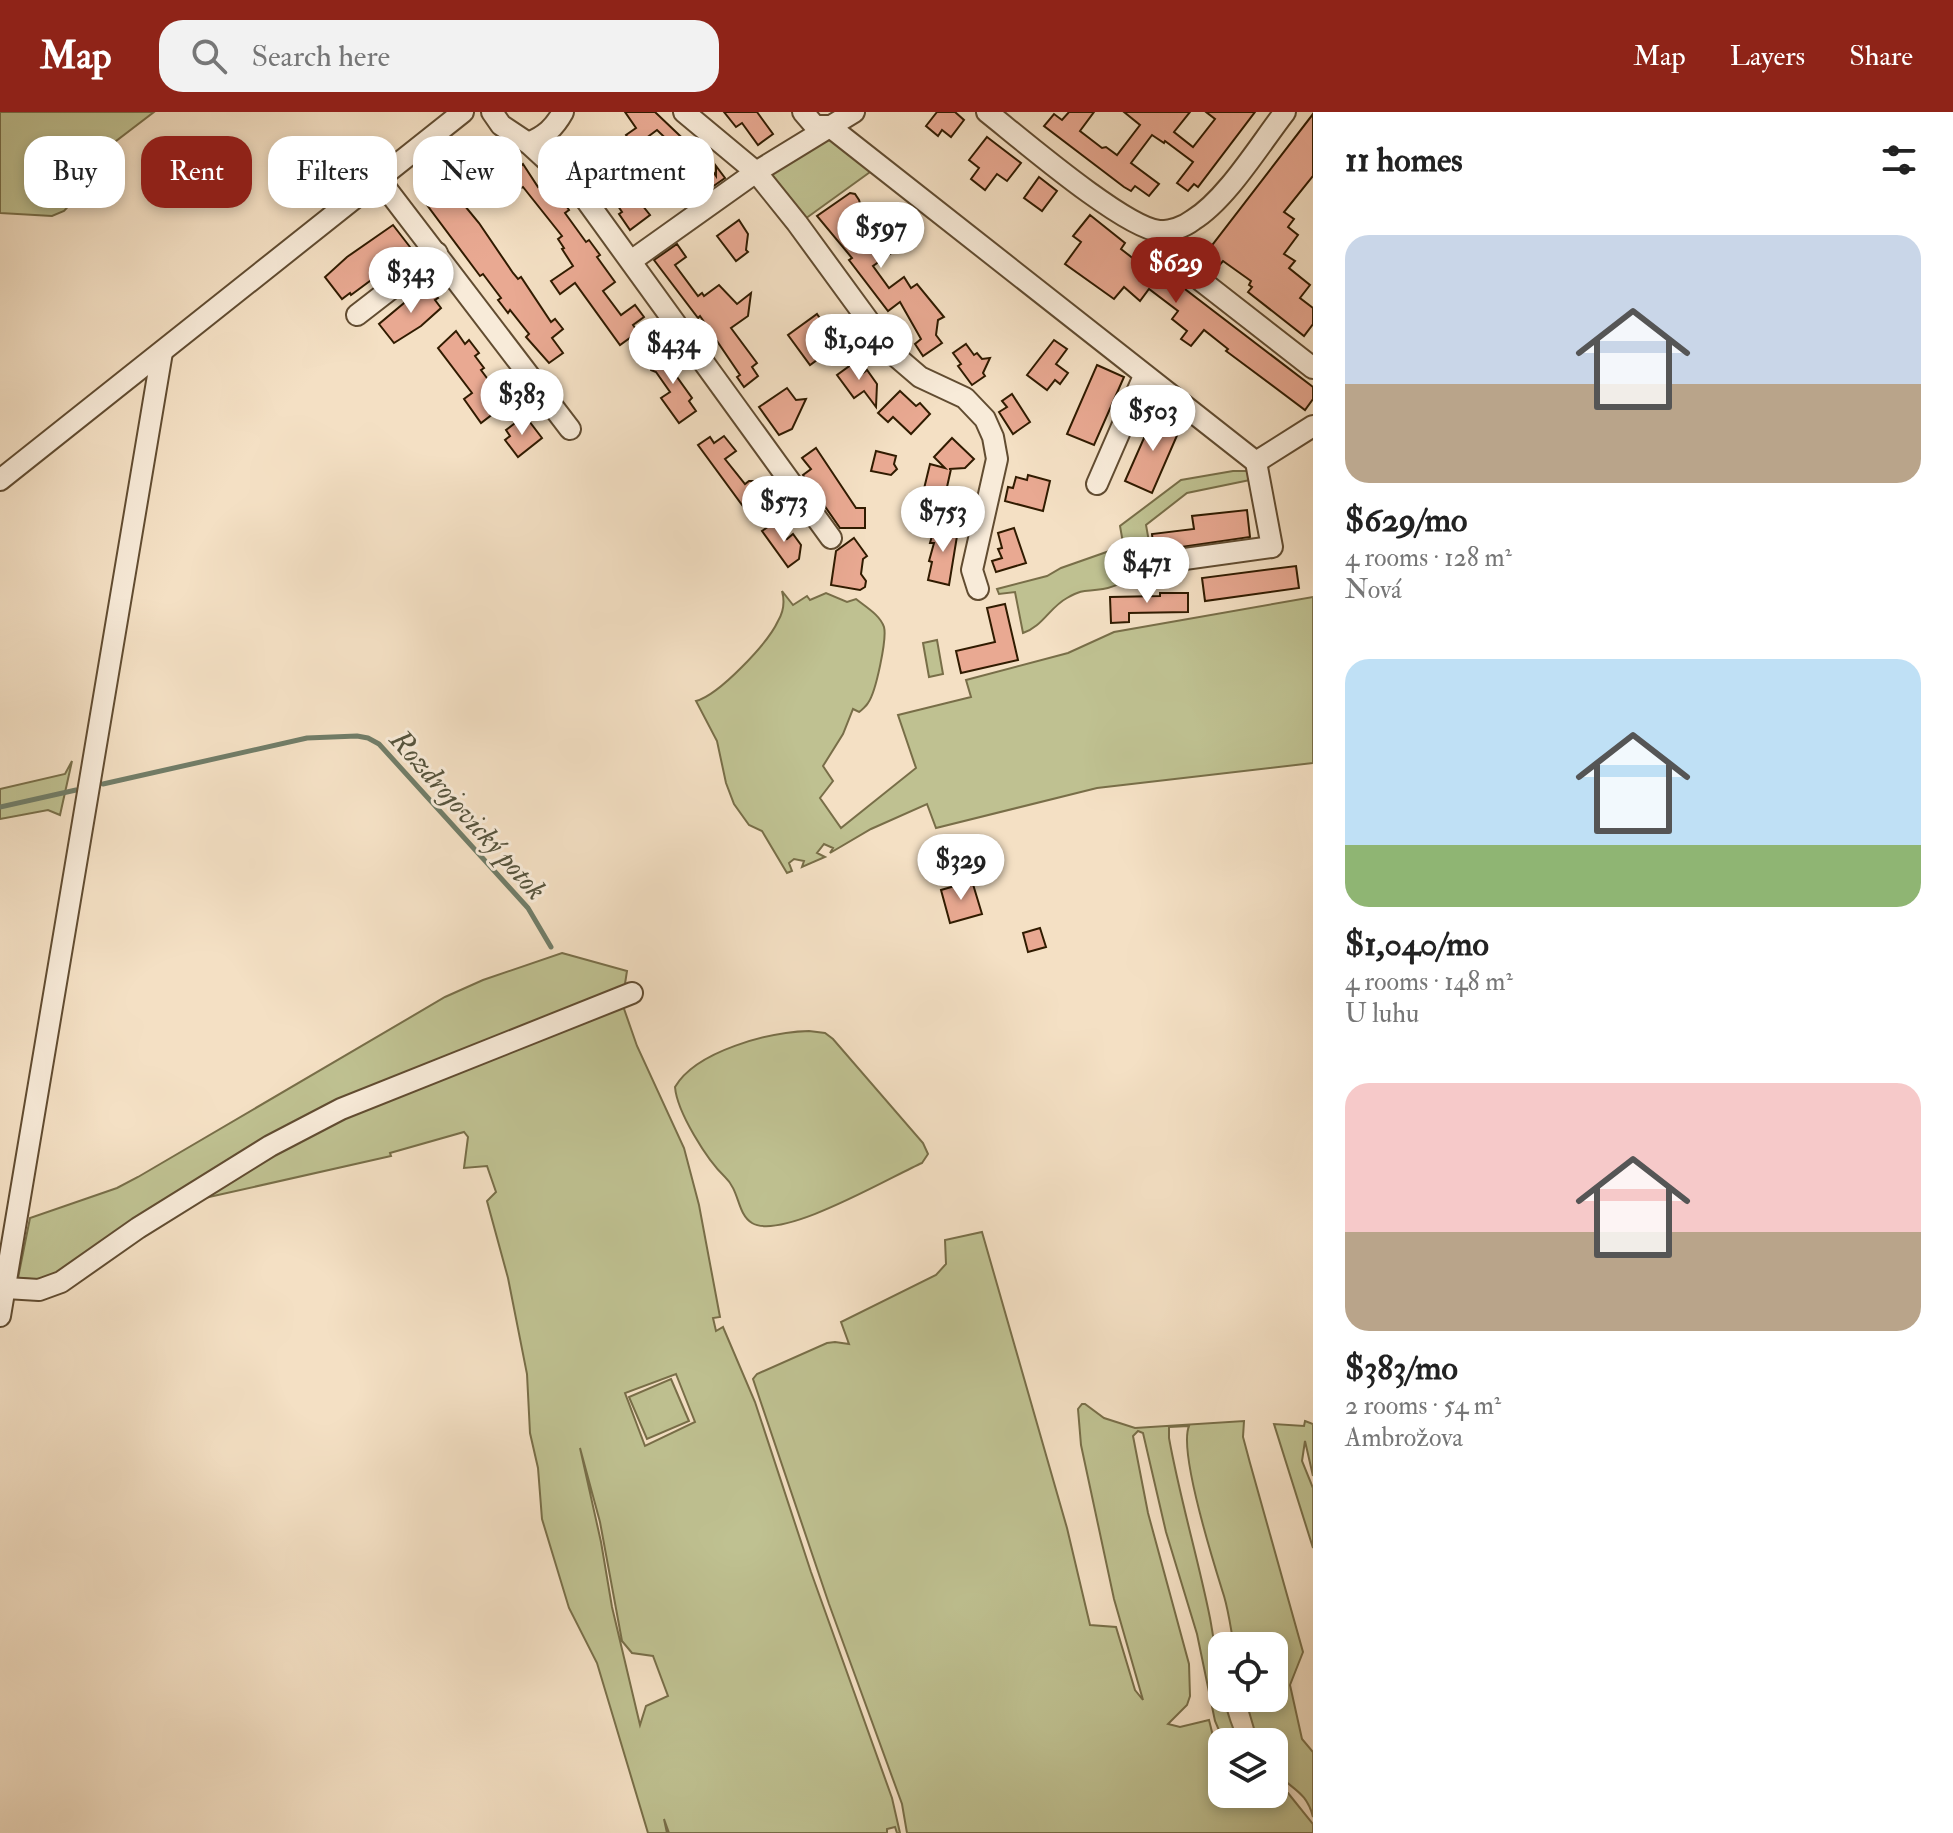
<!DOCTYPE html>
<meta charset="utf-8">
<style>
body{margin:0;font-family:"IM FELL Double Pica",serif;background:#f2f2f2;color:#222;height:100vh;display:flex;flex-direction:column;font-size:30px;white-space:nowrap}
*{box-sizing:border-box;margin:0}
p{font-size:26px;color:#767676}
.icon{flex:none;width:44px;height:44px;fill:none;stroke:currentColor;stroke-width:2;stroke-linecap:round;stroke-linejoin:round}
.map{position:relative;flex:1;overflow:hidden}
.details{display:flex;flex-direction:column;background:#fff;width:640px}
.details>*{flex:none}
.top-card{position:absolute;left:24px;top:24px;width:760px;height:72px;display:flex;gap:16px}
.buttons{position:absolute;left:1208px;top:1520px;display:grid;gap:16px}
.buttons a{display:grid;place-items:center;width:80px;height:80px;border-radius:16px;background:#fff;box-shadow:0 4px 12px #0003;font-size:40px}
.price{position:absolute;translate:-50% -68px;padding:0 18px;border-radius:28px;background:#fff;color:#222;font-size:26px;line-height:52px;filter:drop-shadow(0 2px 4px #0008)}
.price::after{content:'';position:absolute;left:50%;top:48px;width:24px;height:18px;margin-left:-12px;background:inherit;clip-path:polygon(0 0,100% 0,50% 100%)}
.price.on{background:#8f2418;color:#fff}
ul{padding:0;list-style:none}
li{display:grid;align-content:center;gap:16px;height:424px;padding:0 32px}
li span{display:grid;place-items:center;height:248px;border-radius:24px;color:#555}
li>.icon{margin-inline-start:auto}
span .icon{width:144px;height:144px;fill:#fffc;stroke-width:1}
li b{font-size:34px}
h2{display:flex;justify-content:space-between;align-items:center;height:96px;padding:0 32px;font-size:34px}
.tag{padding:0 28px;border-radius:24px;background:#fff;box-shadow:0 4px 12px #0003;font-size:28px;line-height:72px}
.tag.on{background:#8f2418;color:#fff}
header{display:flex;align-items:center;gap:48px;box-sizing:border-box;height:112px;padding:0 40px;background:#8f2418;color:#fff}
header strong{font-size:38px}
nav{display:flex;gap:44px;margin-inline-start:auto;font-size:28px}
.search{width:560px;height:72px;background:#f2f2f2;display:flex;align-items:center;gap:20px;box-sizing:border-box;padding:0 28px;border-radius:24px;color:#767676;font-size:30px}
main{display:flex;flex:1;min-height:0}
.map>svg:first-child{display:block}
</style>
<header>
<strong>Map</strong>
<div class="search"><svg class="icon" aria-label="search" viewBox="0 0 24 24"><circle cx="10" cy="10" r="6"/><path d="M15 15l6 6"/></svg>Search here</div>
<nav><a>Map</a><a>Layers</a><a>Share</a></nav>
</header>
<main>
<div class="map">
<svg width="1313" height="1721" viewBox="0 0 1313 1721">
<rect width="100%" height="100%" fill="#f4e0c4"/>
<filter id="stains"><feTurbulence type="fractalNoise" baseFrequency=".0025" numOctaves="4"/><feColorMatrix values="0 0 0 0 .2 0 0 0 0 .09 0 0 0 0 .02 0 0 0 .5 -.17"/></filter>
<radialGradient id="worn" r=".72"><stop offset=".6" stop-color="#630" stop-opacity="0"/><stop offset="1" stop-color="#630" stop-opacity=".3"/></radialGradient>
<!-- green -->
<g fill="#bfc191" stroke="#786e48" stroke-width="2" fill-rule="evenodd">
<path d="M 0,0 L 154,0 L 107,36 L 90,71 L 64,99 L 52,104 L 0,101 Z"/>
<path d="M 830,18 L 877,55 L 805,107 L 767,61 Z"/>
<path d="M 1233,359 L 1247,359 L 1250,368 L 1187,381 L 1146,413 L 1153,452 C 1140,462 1120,474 1103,477 C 1085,480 1085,476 1067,486 C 1050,495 1042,515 1023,521 L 1015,480 L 999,482 L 997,477 L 1047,464 L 1061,456 L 1115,437 L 1123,431 L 1120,414 L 1181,368 Z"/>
<path d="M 782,479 L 793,493 L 807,484 L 810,488 L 826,481 L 847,490 L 856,487 C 866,495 880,503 884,515 C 887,527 876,580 868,591 C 867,593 861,599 859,600 L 853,597 L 843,622 L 823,654 L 833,669 L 820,686 L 841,716 L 916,656 L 898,603 L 971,585 L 966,568 L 1068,541 L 1114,520 L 1313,485 L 1313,651 L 1097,676 L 936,716 L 927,692 L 871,717 L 830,741 L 833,736 L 824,732 L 817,741 L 825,745 L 802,755 L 804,749 L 794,747 L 789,751 L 792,759 L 787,761 L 762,719 L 749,713 L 734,692 L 726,671 L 717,629 L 696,589 C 719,583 768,531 778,509 C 784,499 785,490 782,479 Z"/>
<path d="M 937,528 L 943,562 L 929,565 L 923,531 Z"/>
<path d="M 72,649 L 60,703 L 48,698 L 0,707 L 0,677 L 65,662 Z"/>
<path d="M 562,841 L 627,859 L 622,891 L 637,934 L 684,1036 L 699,1093 L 720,1205 L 713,1206 L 716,1219 L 723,1215 L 755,1290 L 811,1460 L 892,1686 L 900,1721 L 897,1721 L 895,1715 L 887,1717 L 887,1721 L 669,1721 L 664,1707 L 667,1721 L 648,1721 L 597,1551 L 569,1496 L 542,1407 L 538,1356 L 530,1321 L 527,1262 L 508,1166 L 487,1089 L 496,1080 L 487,1054 L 464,1056 L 468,1025 L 464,1020 L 390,1041 L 391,1044 L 209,1085 L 143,1104 L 105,1135 L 46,1168 L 18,1166 L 30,1106 L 117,1076 L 138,1065 L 445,885 L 483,868 ZM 676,1262 L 695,1310 L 645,1334 L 625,1281 ZM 580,1336 L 600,1410 L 622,1529 L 632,1541 L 653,1544 L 668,1584 L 646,1594 L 640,1613 L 612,1495 L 601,1430 Z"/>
<path d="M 809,919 L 825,921 L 833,927 L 923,1031 L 928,1042 L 922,1051 C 890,1065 782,1129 752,1111 C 737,1102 740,1079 725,1065 C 707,1048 677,1000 675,975 C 696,939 769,920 809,919 Z"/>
<path d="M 982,1120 L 1067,1416 L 1090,1513 L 1116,1515 L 1135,1578 L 1143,1588 L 1114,1487 L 1081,1333 L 1078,1297 L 1082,1292 L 1085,1292 L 1104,1306 L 1135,1316 L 1244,1309 L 1243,1325 L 1250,1351 L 1303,1540 L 1290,1573 L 1302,1627 L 1313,1640 L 1313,1705 C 1306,1678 1291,1678 1274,1658 L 1274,1630 L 1258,1630 L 1245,1586 L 1274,1586 L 1274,1534 L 1234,1534 C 1231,1518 1229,1501 1224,1484 C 1214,1452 1178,1340 1189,1314 L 1169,1315 L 1169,1326 C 1180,1387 1198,1446 1210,1506 C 1218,1549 1220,1591 1239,1630 L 1224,1630 L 1215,1609 L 1197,1522 L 1166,1420 L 1143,1321 L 1138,1319 L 1133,1324 L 1148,1401 L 1189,1552 L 1190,1584 L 1187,1593 L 1168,1612 L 1180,1615 L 1209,1608 L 1213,1624 L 1222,1638 L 1222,1682 L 1274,1682 L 1274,1678 L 1288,1681 L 1313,1712 L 1313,1721 L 907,1721 L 902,1692 L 829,1492 L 753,1267 L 757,1262 L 827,1231 L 835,1230 L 849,1232 L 841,1210 L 936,1163 L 946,1152 L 945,1128 Z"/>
<path d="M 671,1267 L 689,1309 L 647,1327 L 629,1285 Z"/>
<path d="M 1305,1309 L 1313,1312 L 1313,1364 L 1305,1329 L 1302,1349 L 1313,1376 L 1313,1436 L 1274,1312 L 1304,1314 Z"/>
</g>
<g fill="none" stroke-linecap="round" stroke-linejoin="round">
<!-- stream -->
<g stroke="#717d68" stroke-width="5">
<path d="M 103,672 L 307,626 L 357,624 L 368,626 L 379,632 L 528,796 L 551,835"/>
<path d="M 0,695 L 76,678"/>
</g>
</g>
<!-- building -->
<g fill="#e9a992" stroke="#301b00" stroke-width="2">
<path d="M 625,0 L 655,0 L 696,39 L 698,37 L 716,64 L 716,54 L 725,66 L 705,80 L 673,44 L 680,40 L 657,18 L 634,35 L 626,23 L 636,16 Z"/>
<path d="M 724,0 L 757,0 L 773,22 L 758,33 L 742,11 L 736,15 Z"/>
<path d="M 937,0 L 955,0 L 964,8 L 951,25 L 942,18 L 938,24 L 926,14 Z"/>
<path d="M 1069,0 L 1094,0 L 1080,19 L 1102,36 L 1106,35 L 1117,43 L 1140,13 L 1124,0 L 1190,0 L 1174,20 L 1193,35 L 1215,7 L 1206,0 L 1255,0 L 1198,75 L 1194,72 L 1188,79 L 1177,71 L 1193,50 L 1165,29 L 1164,31 L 1152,23 L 1131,51 L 1159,72 L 1149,84 L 1135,74 L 1131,79 L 1124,75 L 1044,14 L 1054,2 L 1062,8 Z"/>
<path d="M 1313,2 L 1313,64 L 1284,100 L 1294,107 L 1288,115 L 1298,123 L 1284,142 L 1295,149 L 1289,156 L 1310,173 L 1300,186 L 1313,196 L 1313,212 L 1304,224 L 1248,180 L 1252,175 L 1249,173 L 1251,169 L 1223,149 L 1217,156 L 1203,145 Z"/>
<path d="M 987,25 L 1021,51 L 1007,69 L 997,62 L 985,78 L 971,67 L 979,56 L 969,48 Z"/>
<path d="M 492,30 L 497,35 L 499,33 L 505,42 L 508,40 L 512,47 L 515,45 L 521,54 L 523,52 L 538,75 L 546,69 L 552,78 L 554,76 L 569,98 L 565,101 L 586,130 L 589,128 L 600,143 L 597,145 L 615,170 L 603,179 L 621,203 L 635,193 L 644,205 L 633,213 L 638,220 L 620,233 L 575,171 L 560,182 L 551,169 L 573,154 L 562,137 L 564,136 L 558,127 L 562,124 L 523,75 L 514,81 L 497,58 L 493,61 L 479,39 Z"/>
<path d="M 582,30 L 592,44 L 602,36 L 613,52 L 605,61 L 614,73 L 600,84 L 569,40 Z"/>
<path d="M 437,60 L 479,111 L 513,161 L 518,167 L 521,165 L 551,210 L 555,207 L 563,217 L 552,226 L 563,241 L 549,251 L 526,225 L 529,222 L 510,198 L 508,201 L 498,188 L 501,186 L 483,162 L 480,164 L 415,77 Z"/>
<path d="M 1039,65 L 1057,79 L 1042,99 L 1024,86 Z"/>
<path d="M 625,80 L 633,91 L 638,88 L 650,103 L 630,118 L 619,102 L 622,100 L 614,88 Z"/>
<path d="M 850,81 L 855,82 L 859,88 L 861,95 L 856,99 L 879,134 L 897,137 L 873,154 L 889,176 L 904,165 L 911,176 L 917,172 L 944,205 L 938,208 L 936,223 L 942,231 L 923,244 L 915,232 L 921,227 L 900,190 L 888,199 L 849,148 L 852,146 L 817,104 Z"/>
<path d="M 1090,103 L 1125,131 L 1121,137 L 1139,151 L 1143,145 L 1313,275 L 1313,287 L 1305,298 L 1226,239 L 1228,237 L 1204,218 L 1191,234 L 1181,227 L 1187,219 L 1172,207 L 1178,199 L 1149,177 L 1140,189 L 1124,175 L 1114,187 L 1065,152 L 1081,130 L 1073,124 Z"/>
<path d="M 739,108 L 748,122 L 746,138 L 748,140 L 736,149 L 717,124 Z"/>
<path d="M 393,113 L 410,135 L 403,141 L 404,143 L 382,160 L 351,183 L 350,181 L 342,187 L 325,165 L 347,145 Z"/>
<path d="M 677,132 L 686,145 L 675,153 L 698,184 L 702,181 L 704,184 L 719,173 L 737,192 L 751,181 L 748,204 L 731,216 L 757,251 L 752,255 L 758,264 L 744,275 L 737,265 L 740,263 L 700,204 L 698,206 L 654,148 Z"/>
<path d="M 426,176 L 428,179 L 431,177 L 438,186 L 435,188 L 441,196 L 421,214 L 394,231 L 379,212 L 416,181 L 418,182 Z"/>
<path d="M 817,202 L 828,218 L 818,225 L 828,240 L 810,253 L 788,223 Z"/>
<path d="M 456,219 L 465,232 L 469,228 L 479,241 L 475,244 L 484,256 L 481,258 L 498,281 L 489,288 L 498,298 L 481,311 L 464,287 L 472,281 L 438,236 Z"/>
<path d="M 1054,228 L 1067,237 L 1056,252 L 1068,261 L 1060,272 L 1055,268 L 1047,278 L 1027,263 Z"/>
<path d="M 966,232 L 974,243 L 977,241 L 982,247 L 990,246 L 983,261 L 985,264 L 972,273 L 958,254 L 961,252 L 953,241 Z"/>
<path d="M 667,236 L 679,253 L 672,258 L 692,286 L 689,289 L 696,299 L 679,311 L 661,286 L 670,280 L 656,260 L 651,258 L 649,250 Z"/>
<path d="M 855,250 L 863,261 L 867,258 L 877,272 L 876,295 L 864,279 L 854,286 L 837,263 Z"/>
<path d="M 1097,253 L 1124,265 L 1094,333 L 1067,322 Z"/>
<path d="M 787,276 L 796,288 L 806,287 L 792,317 L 779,323 L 759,295 Z"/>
<path d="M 900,279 L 916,294 L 920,291 L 930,302 L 911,322 L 893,305 L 888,310 L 878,301 Z"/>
<path d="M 1012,282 L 1030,310 L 1013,322 L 999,300 L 1007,295 L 1002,289 Z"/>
<path d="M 1155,301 L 1182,312 L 1152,381 L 1125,369 Z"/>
<path d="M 523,305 L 527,311 L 529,309 L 542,326 L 518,345 L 505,328 L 510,324 L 506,318 Z"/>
<path d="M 724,324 L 736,339 L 725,347 L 745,372 L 749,369 L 759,369 L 758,375 L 764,383 L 745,397 L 698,333 L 710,325 L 714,331 Z"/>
<path d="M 952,326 L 974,347 L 965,356 L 949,357 L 951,357 L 947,375 L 953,381 L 950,392 L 922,385 L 930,352 L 945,356 L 934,345 Z"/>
<path d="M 816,336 L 856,396 L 865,396 L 865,416 L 840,416 L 803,363 L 811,357 L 802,346 Z"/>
<path d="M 876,339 L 896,344 L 894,352 L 897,357 L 891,363 L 871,359 Z"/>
<path d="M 1028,363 L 1050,369 L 1043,399 L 1005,389 L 1008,375 L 1013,376 L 1016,365 L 1027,368 Z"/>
<path d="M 1247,398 L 1250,425 L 1154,439 L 1152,422 L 1194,417 L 1192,404 Z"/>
<path d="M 775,410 L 787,427 L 793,422 L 801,433 L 799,447 L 788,455 L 762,419 Z"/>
<path d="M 935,413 L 958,418 L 949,473 L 928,468 L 932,450 L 929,449 L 934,431 L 930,431 Z"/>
<path d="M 1014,416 L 1026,451 L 996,460 L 992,449 L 1002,446 L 998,437 L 1002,436 L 998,421 Z"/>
<path d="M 854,426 L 867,444 L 863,447 L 861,462 L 866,469 L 865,475 L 860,478 L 831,473 L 836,439 Z"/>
<path d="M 1296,454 L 1299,476 L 1205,489 L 1202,466 Z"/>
<path d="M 1160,481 L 1188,481 L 1188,500 L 1129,501 L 1129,510 L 1111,511 L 1110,485 L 1160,484 Z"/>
<path d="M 1005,492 L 1018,548 L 961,561 L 956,539 L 995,530 L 987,496 Z"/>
<path d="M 972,769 L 982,802 L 950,811 L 941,778 Z"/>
<path d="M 1040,816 L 1046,835 L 1028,840 L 1023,821 Z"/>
</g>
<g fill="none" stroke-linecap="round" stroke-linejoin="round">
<!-- minor casing -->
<g stroke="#614c31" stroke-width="24">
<g id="minor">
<path d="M 492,0 L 501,13 L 528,31 L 578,77 L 831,426"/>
<path d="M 684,0 L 756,60 L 797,111 L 892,241 L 920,265 L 965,286 L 985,307 L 993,325 L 997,347 L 972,458 L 978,477"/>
<path d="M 803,0 L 815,14 L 829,14 L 1256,350"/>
<path d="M 987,0 C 1020,26 1123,115 1159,119 C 1170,120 1184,115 1193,108 C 1227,87 1260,32 1285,0"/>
<path d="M 528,31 C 545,24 554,16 563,0"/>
<path d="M 379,67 L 570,317"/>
<path d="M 1161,119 L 1168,138 L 1181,153 L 1313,256"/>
<path d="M 631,149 L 756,60 L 854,0"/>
<path d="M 357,203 L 437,141"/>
<path d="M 1256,350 L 1313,314"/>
<path d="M 0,368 L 463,0"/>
<path d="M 1097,372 L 1144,264"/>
<path d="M 1163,450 L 1272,435 L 1256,350"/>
<path d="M 6,1176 L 39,1178 L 61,1170 L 138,1116 L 270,1034 L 341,997 L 632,881"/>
<path d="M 0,1204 L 162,240"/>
</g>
</g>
<!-- minor -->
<use href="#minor" stroke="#f8ebd9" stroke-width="20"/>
</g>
<g text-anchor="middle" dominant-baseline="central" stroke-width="6" stroke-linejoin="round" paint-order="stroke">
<!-- water labels -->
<g font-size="30" font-style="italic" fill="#56543d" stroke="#f8ebd9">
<text transform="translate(468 703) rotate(48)">Rozdrojovický potok</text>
</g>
</g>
<rect width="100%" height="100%" filter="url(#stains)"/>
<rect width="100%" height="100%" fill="url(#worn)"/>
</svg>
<div class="buttons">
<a><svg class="icon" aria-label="locate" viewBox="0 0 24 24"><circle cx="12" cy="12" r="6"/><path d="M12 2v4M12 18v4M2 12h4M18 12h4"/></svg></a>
<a><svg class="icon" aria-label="layers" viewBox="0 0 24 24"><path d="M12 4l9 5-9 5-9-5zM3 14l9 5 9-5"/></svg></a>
</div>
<b class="price" style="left:881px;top:158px">$597</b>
<b class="price on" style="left:1176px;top:193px">$629</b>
<b class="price" style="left:411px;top:203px">$343</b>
<b class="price" style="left:859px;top:270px">$1,040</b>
<b class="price" style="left:673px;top:274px">$434</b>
<b class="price" style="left:522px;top:325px">$383</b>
<b class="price" style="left:1153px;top:341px">$503</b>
<b class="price" style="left:784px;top:432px">$573</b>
<b class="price" style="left:943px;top:442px">$753</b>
<b class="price" style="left:1147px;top:493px">$471</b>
<b class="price" style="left:961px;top:790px">$329</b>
<div class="top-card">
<a class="tag">Buy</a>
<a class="tag on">Rent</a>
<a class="tag">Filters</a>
<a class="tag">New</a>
<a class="tag">Apartment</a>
</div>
</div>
<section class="details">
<h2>11 homes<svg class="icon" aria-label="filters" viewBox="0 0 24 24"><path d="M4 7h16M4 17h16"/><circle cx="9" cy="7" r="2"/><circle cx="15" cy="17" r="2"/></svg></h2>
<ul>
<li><span style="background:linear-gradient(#c9d6e8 60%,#b9a48a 0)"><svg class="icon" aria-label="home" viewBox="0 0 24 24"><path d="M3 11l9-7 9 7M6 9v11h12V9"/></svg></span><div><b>$629/mo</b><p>4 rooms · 128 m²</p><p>Nová</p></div></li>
<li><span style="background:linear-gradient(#bfe0f5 75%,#8fb573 0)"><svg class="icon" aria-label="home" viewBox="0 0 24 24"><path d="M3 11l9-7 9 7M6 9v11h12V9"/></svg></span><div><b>$1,040/mo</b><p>4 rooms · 148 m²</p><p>U luhu</p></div></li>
<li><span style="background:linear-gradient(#f6c9c9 60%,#b9a48a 0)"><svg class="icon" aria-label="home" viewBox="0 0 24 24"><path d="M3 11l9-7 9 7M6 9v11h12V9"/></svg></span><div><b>$383/mo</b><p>2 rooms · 54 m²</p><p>Ambrožova</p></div></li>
</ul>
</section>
</main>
